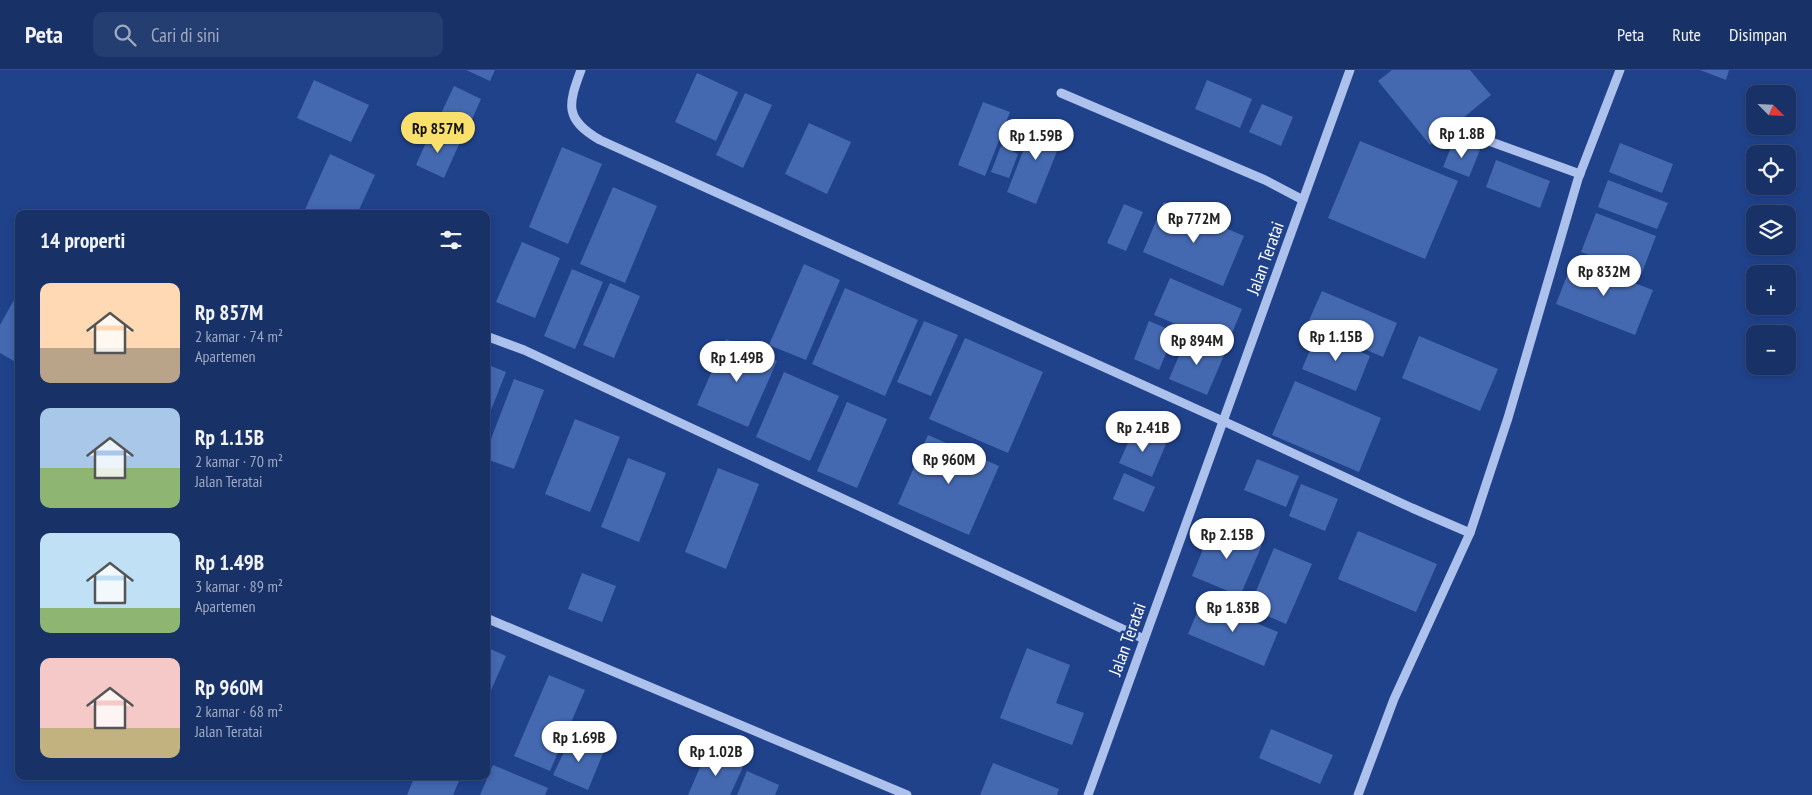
<!DOCTYPE html>
<html lang="id">
<meta charset="utf-8">
<style>
body{margin:0;font-family:"PT Sans Narrow",sans-serif;background:#253e71;color:#f1f3f6;height:100vh;display:flex;flex-direction:column;font-size:19px;white-space:nowrap}
*{box-sizing:border-box;margin:0}
p{font-size:16px;color:#9faac0}
.icon{flex:none;width:28px;height:28px;fill:none;stroke:currentColor;stroke-width:2;stroke-linecap:round;stroke-linejoin:round}
.map{position:relative;flex:1;overflow:hidden}
.sheet{position:absolute;left:15px;top:140px;width:475px;height:570px;display:flex;flex-direction:column;background:#183268;border-radius:10px;box-shadow:0 2px 8px #0003,0 0 0 1px #364d7c}
.sheet>*{flex:none}
.needle{width:32px;rotate:114deg}
.controls{position:absolute;left:1746px;top:15px;display:grid;gap:10px}
.controls a{display:grid;place-items:center;width:50px;height:50px;border-radius:10px;background:#183268;box-shadow:0 2px 8px #0003,0 0 0 1px #364d7c;font-size:25px}
.price{position:absolute;translate:-50% -42px;padding:0 11px;border-radius:18px;background:#fff;color:#222;font-size:16px;line-height:32px;filter:drop-shadow(0 1px 2px #0008)}
.price::after{content:'';position:absolute;left:50%;top:30px;width:15px;height:11px;margin-left:-8px;background:inherit;clip-path:polygon(0 0,100% 0,50% 100%)}
.price.current{background:#f9e06c;color:#111}
ul{padding:0;list-style:none}
li{display:flex;align-items:center;gap:15px;height:125px;padding:0 25px}
li span{display:grid;place-items:center;flex:none;width:140px;height:100px;border-radius:10px;color:#555}
li>.icon{margin-inline-start:auto}
span .icon{width:60px;height:60px;fill:#fffc;stroke-width:1}
li b{font-size:21px}
h2{display:flex;justify-content:space-between;align-items:center;height:60px;padding:0 25px;font-size:21px}
header{display:flex;align-items:center;gap:30px;box-sizing:border-box;height:70px;padding:0 25px;background:#183268;border-bottom:1px solid #364d7c}
header strong{font-size:24px}
nav{display:flex;gap:28px;margin-inline-start:auto;font-size:18px}
.search{width:350px;height:45px;background:#253e71;display:flex;align-items:center;gap:12px;box-sizing:border-box;padding:0 18px;border-radius:10px;color:#9faac0;font-size:19px}
.map>svg:first-child{display:block}
</style>
<header>
<strong>Peta</strong>
<div class="search"><svg class="icon" aria-label="search" viewBox="0 0 24 24"><circle cx="10" cy="10" r="6"/><path d="M15 15l6 6"/></svg>Cari di sini</div>
<nav><a>Peta</a><a>Rute</a><a>Disimpan</a></nav>
</header>
<div class="map">
<svg width="1812" height="725" viewBox="0 0 1812 725">
<rect width="100%" height="100%" fill="#20428b"/>
<!-- building -->
<g fill="#4469b1">
<path d="M 466,0 L 495,0 L 490,11 Z"/>
<path d="M 1392,0 L 1470,0 L 1491,25 L 1430,75 L 1378,11 Z"/>
<path d="M 1700,0 L 1729,0 L 1726,10 Z"/>
<path d="M 697,3 L 738,22 L 716,71 L 675,52 Z"/>
<path d="M 314,10 L 369,35 L 351,72 L 297,48 Z"/>
<path d="M 1207,10 L 1252,29 L 1240,58 L 1195,39 Z"/>
<path d="M 454,16 L 481,29 L 465,65 L 437,52 Z"/>
<path d="M 745,23 L 772,35 L 743,98 L 716,85 Z"/>
<path d="M 983,32 L 1010,42 L 985,106 L 958,95 Z"/>
<path d="M 1262,34 L 1293,47 L 1281,76 L 1249,62 Z"/>
<path d="M 1036,49 L 1065,61 L 1036,134 L 1007,122 Z"/>
<path d="M 809,53 L 851,72 L 827,124 L 785,104 Z"/>
<path d="M 432,59 L 460,72 L 444,108 L 416,95 Z"/>
<path d="M 1454,70 L 1480,80 L 1469,107 L 1443,97 Z"/>
<path d="M 1360,71 L 1458,111 L 1425,189 L 1328,148 Z"/>
<path d="M 1620,73 L 1673,94 L 1662,123 L 1609,102 Z"/>
<path d="M 1001,76 L 1018,84 L 1009,108 L 991,102 Z"/>
<path d="M 562,77 L 602,94 L 568,174 L 529,157 Z"/>
<path d="M 330,84 L 375,105 L 357,144 L 303,144 Z"/>
<path d="M 1496,90 L 1550,111 L 1540,138 L 1486,117 Z"/>
<path d="M 1608,110 L 1668,133 L 1657,159 L 1598,137 Z"/>
<path d="M 613,117 L 657,136 L 625,213 L 580,194 Z"/>
<path d="M 1164,132 L 1244,166 L 1223,216 L 1143,182 Z"/>
<path d="M 1124,134 L 1143,142 L 1126,181 L 1107,173 Z"/>
<path d="M 1596,143 L 1656,166 L 1641,205 L 1581,182 Z"/>
<path d="M 522,172 L 560,188 L 535,248 L 496,232 Z"/>
<path d="M 1573,190 L 1653,220 L 1635,265 L 1556,234 Z"/>
<path d="M 804,194 L 840,210 L 806,290 L 769,275 Z"/>
<path d="M 572,199 L 603,212 L 575,279 L 544,266 Z"/>
<path d="M 1170,208 L 1242,239 L 1227,275 L 1154,245 Z"/>
<path d="M 610,213 L 640,226 L 614,288 L 583,275 Z"/>
<path d="M 845,218 L 918,250 L 885,326 L 812,294 Z"/>
<path d="M 19,221 L 19,294 L 0,283 L 0,255 Z"/>
<path d="M 1322,221 L 1397,253 L 1383,287 L 1307,255 Z"/>
<path d="M 924,251 L 958,265 L 931,326 L 897,312 Z"/>
<path d="M 1149,251 L 1175,262 L 1159,300 L 1134,289 Z"/>
<path d="M 1317,263 L 1370,286 L 1356,321 L 1302,299 Z"/>
<path d="M 1419,266 L 1498,299 L 1480,341 L 1402,308 Z"/>
<path d="M 1187,267 L 1225,283 L 1207,325 L 1169,309 Z"/>
<path d="M 965,268 L 1043,302 L 1008,383 L 929,349 Z"/>
<path d="M 726,269 L 777,291 L 748,357 L 697,335 Z"/>
<path d="M 486,294 L 506,302 L 486,353 Z"/>
<path d="M 784,302 L 839,326 L 810,391 L 756,367 Z"/>
<path d="M 514,309 L 544,320 L 514,399 L 486,389 L 486,382 Z"/>
<path d="M 1295,311 L 1381,348 L 1359,402 L 1272,365 Z"/>
<path d="M 847,332 L 887,349 L 857,418 L 817,401 Z"/>
<path d="M 575,349 L 620,367 L 590,442 L 545,424 Z"/>
<path d="M 1134,359 L 1166,374 L 1152,407 L 1119,393 Z"/>
<path d="M 928,365 L 999,396 L 969,465 L 898,434 Z"/>
<path d="M 628,388 L 666,403 L 639,472 L 601,457 Z"/>
<path d="M 1257,389 L 1299,406 L 1286,437 L 1244,420 Z"/>
<path d="M 718,398 L 759,414 L 726,499 L 685,482 Z"/>
<path d="M 1124,403 L 1155,417 L 1144,442 L 1113,429 Z"/>
<path d="M 1301,414 L 1338,429 L 1325,461 L 1289,446 Z"/>
<path d="M 1213,455 L 1262,475 L 1240,526 L 1192,506 Z"/>
<path d="M 1358,461 L 1437,494 L 1416,542 L 1338,509 Z"/>
<path d="M 1274,478 L 1312,494 L 1286,554 L 1249,538 Z"/>
<path d="M 582,503 L 616,516 L 602,552 L 568,539 Z"/>
<path d="M 1202,531 L 1278,562 L 1264,596 L 1188,564 Z"/>
<path d="M 486,577 L 506,586 L 486,632 Z"/>
<path d="M 1027,578 L 1070,595 L 1056,633 L 1084,643 L 1072,675 L 1000,648 Z"/>
<path d="M 549,605 L 585,620 L 550,701 L 514,686 Z"/>
<path d="M 1271,659 L 1333,685 L 1320,714 L 1259,688 Z"/>
<path d="M 571,667 L 604,681 L 588,720 L 553,705 Z"/>
<path d="M 707,681 L 743,697 L 730,725 L 688,725 Z"/>
<path d="M 993,693 L 1059,719 L 1057,725 L 980,725 Z"/>
<path d="M 493,695 L 548,718 L 545,725 L 480,725 Z"/>
<path d="M 747,701 L 779,715 L 775,725 L 737,725 Z"/>
<path d="M 415,706 L 461,706 L 453,725 L 407,725 Z"/>
</g>
<g fill="none" stroke-linecap="round" stroke-linejoin="round">
<!-- minor -->
<g stroke="#acc1eb" stroke-width="9">
<path d="M 581,0 C 568,35 564,49 600,70 L 1223,351 L 1412,438 L 1470,463 L 1508,348 L 1578,109 L 1620,0"/>
<path d="M 1061,23 L 1265,110 L 1303,130"/>
<path d="M 1486,70 L 1580,104"/>
<path d="M 486,266 L 524,280 L 1144,569"/>
<path d="M 486,548 L 907,725"/>
<path d="M 1088,725 L 1350,0"/>
<path d="M 1358,725 L 1394,629 L 1470,463"/>
</g>
</g>
<g text-anchor="middle" dominant-baseline="central" stroke-width="5" stroke-linejoin="round" paint-order="stroke">
<!-- street labels -->
<g font-size="18" fill="#fff" stroke="#20428b">
<text transform="translate(1265 188) rotate(-70)">Jalan Teratai</text>
<text transform="translate(1127 569) rotate(-70)">Jalan Teratai</text>
</g>
</g>
</svg>
<div class="controls">
<a><svg class="needle" viewBox="-14 -14 28 28"><path d="M0-13l5 13h-10z" fill="#e53935"/><path d="M0 13l5-13h-10z" fill="#9faac0"/></svg></a>
<a><svg class="icon" aria-label="locate" viewBox="0 0 24 24"><circle cx="12" cy="12" r="6"/><path d="M12 2v4M12 18v4M2 12h4M18 12h4"/></svg></a>
<a><svg class="icon" aria-label="layers" viewBox="0 0 24 24"><path d="M12 4l9 5-9 5-9-5zM3 14l9 5 9-5"/></svg></a>
<a>+</a>
<a>−</a>
</div>
<b class="price current" style="left:438px;top:84px">Rp 857M</b>
<b class="price" style="left:1462px;top:89px">Rp 1.8B</b>
<b class="price" style="left:1036px;top:91px">Rp 1.59B</b>
<b class="price" style="left:1194px;top:174px">Rp 772M</b>
<b class="price" style="left:1604px;top:227px">Rp 832M</b>
<b class="price" style="left:1336px;top:292px">Rp 1.15B</b>
<b class="price" style="left:1197px;top:296px">Rp 894M</b>
<b class="price" style="left:737px;top:313px">Rp 1.49B</b>
<b class="price" style="left:1143px;top:383px">Rp 2.41B</b>
<b class="price" style="left:949px;top:415px">Rp 960M</b>
<b class="price" style="left:1227px;top:490px">Rp 2.15B</b>
<b class="price" style="left:1233px;top:563px">Rp 1.83B</b>
<b class="price" style="left:579px;top:693px">Rp 1.69B</b>
<b class="price" style="left:716px;top:707px">Rp 1.02B</b>
<section class="sheet">
<h2>14 properti<svg class="icon" aria-label="filters" viewBox="0 0 24 24"><path d="M4 7h16M4 17h16"/><circle cx="9" cy="7" r="2"/><circle cx="15" cy="17" r="2"/></svg></h2>
<ul>
<li><span style="background:linear-gradient(#ffd9b3 65%,#b9a48a 0)"><svg class="icon" aria-label="home" viewBox="0 0 24 24"><path d="M3 11l9-7 9 7M6 9v11h12V9"/></svg></span><div><b>Rp 857M</b><p>2 kamar · 74 m²</p><p>Apartemen</p></div></li>
<li><span style="background:linear-gradient(#a9c7e8 60%,#8fb573 0)"><svg class="icon" aria-label="home" viewBox="0 0 24 24"><path d="M3 11l9-7 9 7M6 9v11h12V9"/></svg></span><div><b>Rp 1.15B</b><p>2 kamar · 70 m²</p><p>Jalan Teratai</p></div></li>
<li><span style="background:linear-gradient(#bfe0f5 75%,#8fb573 0)"><svg class="icon" aria-label="home" viewBox="0 0 24 24"><path d="M3 11l9-7 9 7M6 9v11h12V9"/></svg></span><div><b>Rp 1.49B</b><p>3 kamar · 89 m²</p><p>Apartemen</p></div></li>
<li><span style="background:linear-gradient(#f6c9c9 70%,#c2b280 0)"><svg class="icon" aria-label="home" viewBox="0 0 24 24"><path d="M3 11l9-7 9 7M6 9v11h12V9"/></svg></span><div><b>Rp 960M</b><p>2 kamar · 68 m²</p><p>Jalan Teratai</p></div></li>
</ul>
</section>
</div>
